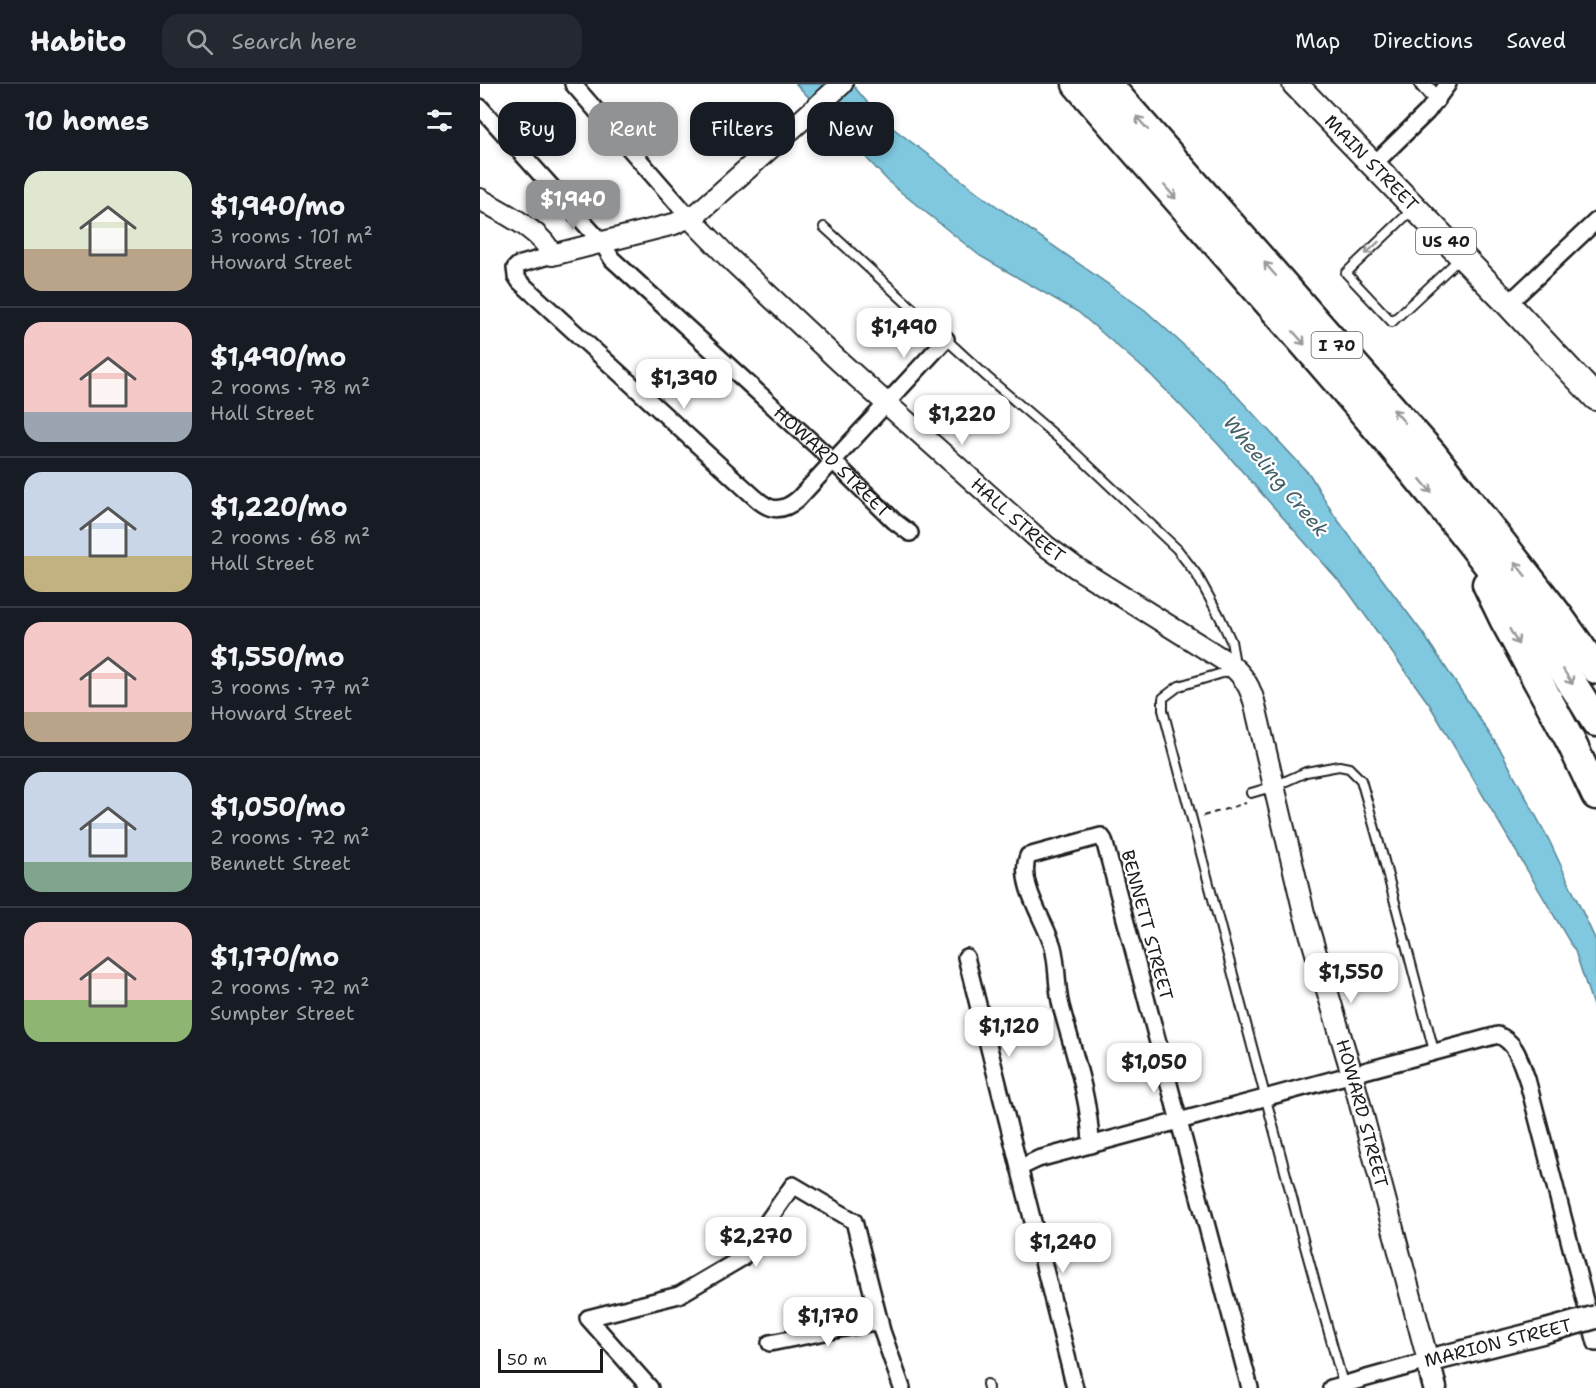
<!DOCTYPE html>
<meta charset="utf-8">
<style>
body{margin:0;font-family:"Shantell Sans",sans-serif;background:#242831;color:#f1f3f6;height:100vh;display:flex;flex-direction:column;font-size:22px;white-space:nowrap}
*{box-sizing:border-box;margin:0}
p{font-size:20px;color:#9ea1a6}
.icon{flex:none;width:33px;height:33px;fill:none;stroke:currentColor;stroke-width:2;stroke-linecap:round;stroke-linejoin:round}
.map{position:relative;flex:1;overflow:hidden}
.details{display:flex;flex-direction:column;background:#171b24;width:480px}
.details>*{flex:none}
.banner{position:absolute;left:18px;top:18px;width:570px;height:54px;display:flex;gap:12px}
.scale{position:absolute;left:18px;bottom:15px;width:105px;box-sizing:border-box;padding-left:6px;border:3px solid #1c1c1c;border-top:0;font-size:16px;line-height:21px;white-space:nowrap;color:#1c1c1c;-webkit-text-stroke:4px #fff;paint-order:stroke}
.price{position:absolute;translate:-50% -51px;padding:0 14px;border-radius:12px;background:#fff;color:#222;font-size:20px;line-height:39px;filter:drop-shadow(0 2px 3px #0008)}
.price::after{content:'';position:absolute;left:50%;top:36px;width:18px;height:14px;margin-left:-9px;background:inherit;clip-path:polygon(0 0,100% 0,50% 100%)}
.price.current{background:#919294;color:#fff}
ul{padding:0;list-style:none}
li{display:flex;align-items:center;gap:18px;height:150px;padding:0 24px}
li+li{border-top:2px solid #363941}
li span{display:grid;place-items:center;flex:none;width:168px;height:120px;border-radius:18px;color:#555}
li>.icon{margin-inline-start:auto}
span .icon{width:72px;height:72px;fill:#fffc;stroke-width:1}
li b{font-size:26px}
h2{display:flex;justify-content:space-between;align-items:center;height:72px;padding:0 24px;font-size:26px}
.pill{padding:0 21px;border-radius:18px;background:#171b24;box-shadow:0 3px 9px #0003;font-size:21px;line-height:54px}
.pill.current{background:#919294;color:#fff}
header{display:flex;align-items:center;gap:36px;box-sizing:border-box;height:84px;padding:0 30px;background:#171b24;border-bottom:2px solid #363941}
header strong{font-size:28px}
nav{display:flex;gap:33px;margin-inline-start:auto;font-size:21px}
.search{width:420px;height:54px;background:#242831;display:flex;align-items:center;gap:15px;box-sizing:border-box;padding:0 21px;border-radius:18px;color:#9ea1a6;font-size:22px}
main{display:flex;flex:1;min-height:0}
.map>svg:first-child{display:block}
</style>
<header>
<strong>Habito</strong>
<div class="search"><svg class="icon" aria-label="search" viewBox="0 0 24 24"><circle cx="10" cy="10" r="6"/><path d="M15 15l6 6"/></svg>Search here</div>
<nav><a>Map</a><a>Directions</a><a>Saved</a></nav>
</header>
<main>
<section class="details">
<h2>10 homes<svg class="icon" aria-label="filters" viewBox="0 0 24 24"><path d="M4 7h16M4 17h16"/><circle cx="9" cy="7" r="2"/><circle cx="15" cy="17" r="2"/></svg></h2>
<ul>
<li><span style="background:linear-gradient(#dfe7d0 65%,#b9a48a 0)"><svg class="icon" aria-label="home" viewBox="0 0 24 24"><path d="M3 11l9-7 9 7M6 9v11h12V9"/></svg></span><div><b>$1,940/mo</b><p>3 rooms · 101 m²</p><p>Howard Street</p></div></li>
<li><span style="background:linear-gradient(#f6c9c9 75%,#9aa5b1 0)"><svg class="icon" aria-label="home" viewBox="0 0 24 24"><path d="M3 11l9-7 9 7M6 9v11h12V9"/></svg></span><div><b>$1,490/mo</b><p>2 rooms · 78 m²</p><p>Hall Street</p></div></li>
<li><span style="background:linear-gradient(#c9d6e8 70%,#c2b280 0)"><svg class="icon" aria-label="home" viewBox="0 0 24 24"><path d="M3 11l9-7 9 7M6 9v11h12V9"/></svg></span><div><b>$1,220/mo</b><p>2 rooms · 68 m²</p><p>Hall Street</p></div></li>
<li><span style="background:linear-gradient(#f6c9c9 75%,#b9a48a 0)"><svg class="icon" aria-label="home" viewBox="0 0 24 24"><path d="M3 11l9-7 9 7M6 9v11h12V9"/></svg></span><div><b>$1,550/mo</b><p>3 rooms · 77 m²</p><p>Howard Street</p></div></li>
<li><span style="background:linear-gradient(#c9d6e8 75%,#7fa58c 0)"><svg class="icon" aria-label="home" viewBox="0 0 24 24"><path d="M3 11l9-7 9 7M6 9v11h12V9"/></svg></span><div><b>$1,050/mo</b><p>2 rooms · 72 m²</p><p>Bennett Street</p></div></li>
<li><span style="background:linear-gradient(#f6c9c9 65%,#8fb573 0)"><svg class="icon" aria-label="home" viewBox="0 0 24 24"><path d="M3 11l9-7 9 7M6 9v11h12V9"/></svg></span><div><b>$1,170/mo</b><p>2 rooms · 72 m²</p><p>Sumpter Street</p></div></li>
</ul>
</section>
<div class="map">
<svg width="1116" height="1304" viewBox="0 0 1116 1304">
<rect width="100%" height="100%" fill="#fff"/>
<filter id="ink" filterUnits="userSpaceOnUse"><feTurbulence type="fractalNoise" baseFrequency=".0167" numOctaves="2"/><feDisplacementMap in="SourceGraphic" scale="12" xChannelSelector="R" yChannelSelector="G"/><feConvolveMatrix kernelMatrix="1 2 1 2 8 2 1 2 1" color-interpolation-filters="sRGB"/></filter>
<g filter="url(#ink)">
<!-- water -->
<path fill="#7fc8e0" stroke="#578392" stroke-width="1.5" d="M 316,0 L 372,0 L 401,35 L 505,114 L 665,226 L 743,297 L 830,391 L 854,431 L 942,548 L 1021,667 L 1069,756 L 1116,857 L 1116,931 L 1095,867 L 949,620 L 867,506 L 737,359 L 672,292 L 598,228 L 500,172 L 412,101 Z"/>
<g fill="none" stroke-linecap="round" stroke-linejoin="round">
<!-- service casing -->
<g stroke="#1c1c1c" stroke-width="12">
<g id="service">
<path d="M 933,125 L 866,189 L 912,238 L 979,175"/>
<path d="M 344,143 L 507,293 L 591,365 L 697,465 L 717,491 L 740,533 L 751,557 L 756,585 L 699,602 L 683,614 L 683,626 L 824,1159 L 864,1303"/>
<path d="M 771,709 L 795,702 L 826,688 L 859,682 L 869,684 L 881,696 L 903,773 L 954,967"/>
<path d="M 507,1300 L 508,1304"/>
</g>
</g>
<!-- minor casing -->
<g stroke="#1c1c1c" stroke-width="20">
<g id="minor">
<path d="M 93,0 L 210,134"/>
<path d="M 943,0 L 957,16"/>
<path id="s1" d="M 0,23 L 122,159 L 132,175 L 354,378 L 414,437 L 430,449"/>
<path d="M 893,81 L 947,28 L 968,0"/>
<path d="M 72,171 L 38,181 L 35,184 L 36,192 L 40,198 L 259,399 C 280,417 292,437 318,415 L 466,255"/>
<path d="M 1028,220 L 1116,137"/>
<path d="M 486,873 L 595,1304"/>
<path d="M 611,1061 C 610,1014 593,967 581,922 C 576,902 578,882 573,863 C 565,836 537,799 548,772 L 621,752 L 624,756 L 770,1304"/>
<path d="M 539,1084 L 558,1075 L 1018,951 C 1037,959 1040,977 1047,995 L 1116,1259"/>
<path d="M 290,1259 L 400,1237"/>
<path d="M 170,1304 L 108,1234 L 199,1211 L 262,1174 L 313,1101 L 374,1137 L 402,1247 L 422,1304"/>
<path d="M 851,1304 L 948,1277"/>
</g>
</g>
<!-- tertiary casing -->
<g stroke="#1c1c1c" stroke-width="24">
<g id="tertiary">
<path d="M 0,115 C 23,129 62,146 72,171 L 194,140 L 218,129 L 362,0"/>
<path id="s2" d="M 210,134 L 248,173 L 359,277 L 566,462 L 595,483 L 742,575 C 759,586 768,597 774,617 L 824,829 L 872,990 L 948,1277"/>
</g>
</g>
<!-- secondary casing -->
<g stroke="#1c1c1c" stroke-width="27">
<path id="secondary" d="M 955,1304 L 948,1277 L 1066,1247"/>
</g>
<!-- primary casing -->
<g stroke="#1c1c1c" stroke-width="28">
<g id="primary">
<path id="s3" d="M 815,0 L 1028,220 L 1116,314"/>
</g>
</g>
<!-- motorway casing -->
<g stroke="#1c1c1c" stroke-width="33">
<g id="motorway">
<path d="M 597,0 C 696,115 798,227 896,343 C 975,437 1053,532 1116,638"/>
<path d="M 627,0 L 953,371 L 1077,530 L 1116,585"/>
<path d="M 1007,500 L 1024,535 L 1091,658 L 1116,711"/>
</g>
</g>
<!-- path -->
<path stroke="#1c1c1c" stroke-width="2" stroke-dasharray="6 4.5" stroke-linecap="butt" d="M 723,732 L 766,719"/>
<!-- service -->
<use href="#service" stroke="#fff" stroke-width="8"/>
<!-- minor -->
<use href="#minor" stroke="#fff" stroke-width="15"/>
<!-- tertiary -->
<use href="#tertiary" stroke="#fff" stroke-width="20"/>
<!-- secondary -->
<use href="#secondary" stroke="#fff" stroke-width="22"/>
<!-- primary -->
<use href="#primary" stroke="#fff" stroke-width="24"/>
<!-- motorway -->
<use href="#motorway" stroke="#fff" stroke-width="28"/>
<!-- secondary-bridge casing -->
<g stroke="#1c1c1c" stroke-width="27" stroke-linecap="butt">
<path id="secondary-bridge" d="M 1066,1247 L 1116,1233"/>
</g>
<!-- secondary-bridge -->
<use href="#secondary-bridge" stroke="#fff" stroke-width="22"/>
</g>
<!-- one-way arrows -->
<defs><path id="oneway-shaft" d="M-6 0H5M1.5-3L5.5 0L1.5 3" fill="none" stroke-width="1.6" stroke-linecap="round" stroke-linejoin="round" transform="scale(1.5)"/></defs>
<g stroke="#999">
<use href="#oneway-shaft" transform="translate(662 39) rotate(-131)"/>
<use href="#oneway-shaft" transform="translate(690 108) rotate(49)"/>
<use href="#oneway-shaft" transform="translate(892 164) rotate(137)"/>
<use href="#oneway-shaft" transform="translate(790 185) rotate(-131)"/>
<use href="#oneway-shaft" transform="translate(819 254) rotate(49)"/>
<use href="#oneway-shaft" transform="translate(919 332) rotate(-131)"/>
<use href="#oneway-shaft" transform="translate(946 402) rotate(50)"/>
<use href="#oneway-shaft" transform="translate(1040 485) rotate(-128)"/>
<use href="#oneway-shaft" transform="translate(1034 553) rotate(61)"/>
<use href="#oneway-shaft" transform="translate(1088 593) rotate(57)"/>
</g>
</g>
<g text-anchor="middle" dominant-baseline="central" stroke-width="4.5" stroke-linejoin="round" paint-order="stroke">
<!-- shield labels -->
<g fill="#fff" stroke="#606060" stroke-width="1.5">
<rect x="936" y="144" width="60" height="26" rx="4.5"/>
<rect x="831.5" y="248" width="51" height="26" rx="4.5"/>
</g>
<g font-size="16" font-weight="bold" fill="#1c1c1c">
<text x="966" y="157">US 40</text>
<text x="857" y="261">I 70</text>
</g>
<!-- street labels -->
<g font-size="18" fill="#1c1c1c" stroke="#fff">
<text stroke="none"><textPath href="#s3" startOffset="110">MAIN STREET</textPath></text>
<text stroke="none"><textPath href="#s1" startOffset="501">HOWARD STREET</textPath></text>
<text stroke="none"><textPath href="#s2" startOffset="446">HALL STREET</textPath></text>
<text transform="translate(667 841) rotate(75)">BENNETT STREET</text>
<text stroke="none"><textPath href="#s2" startOffset="1174">HOWARD STREET</textPath></text>
<text transform="translate(1018 1259) rotate(-14)">MARION STREET</text>
</g>
<!-- water labels -->
<g font-size="20" font-style="italic" fill="#44616a" stroke="#fff">
<text transform="translate(796 392) rotate(50)">Wheeling Creek</text>
</g>
</g>
</svg>
<div class="scale">50 m</div>
<b class="price current" style="left:93px;top:147px">$1,940</b>
<b class="price" style="left:424px;top:275px">$1,490</b>
<b class="price" style="left:204px;top:326px">$1,390</b>
<b class="price" style="left:482px;top:362px">$1,220</b>
<b class="price" style="left:871px;top:920px">$1,550</b>
<b class="price" style="left:529px;top:974px">$1,120</b>
<b class="price" style="left:674px;top:1010px">$1,050</b>
<b class="price" style="left:276px;top:1184px">$2,270</b>
<b class="price" style="left:583px;top:1190px">$1,240</b>
<b class="price" style="left:348px;top:1264px">$1,170</b>
<div class="banner">
<a class="pill">Buy</a>
<a class="pill current">Rent</a>
<a class="pill">Filters</a>
<a class="pill">New</a>
</div>
</div>
</main>
